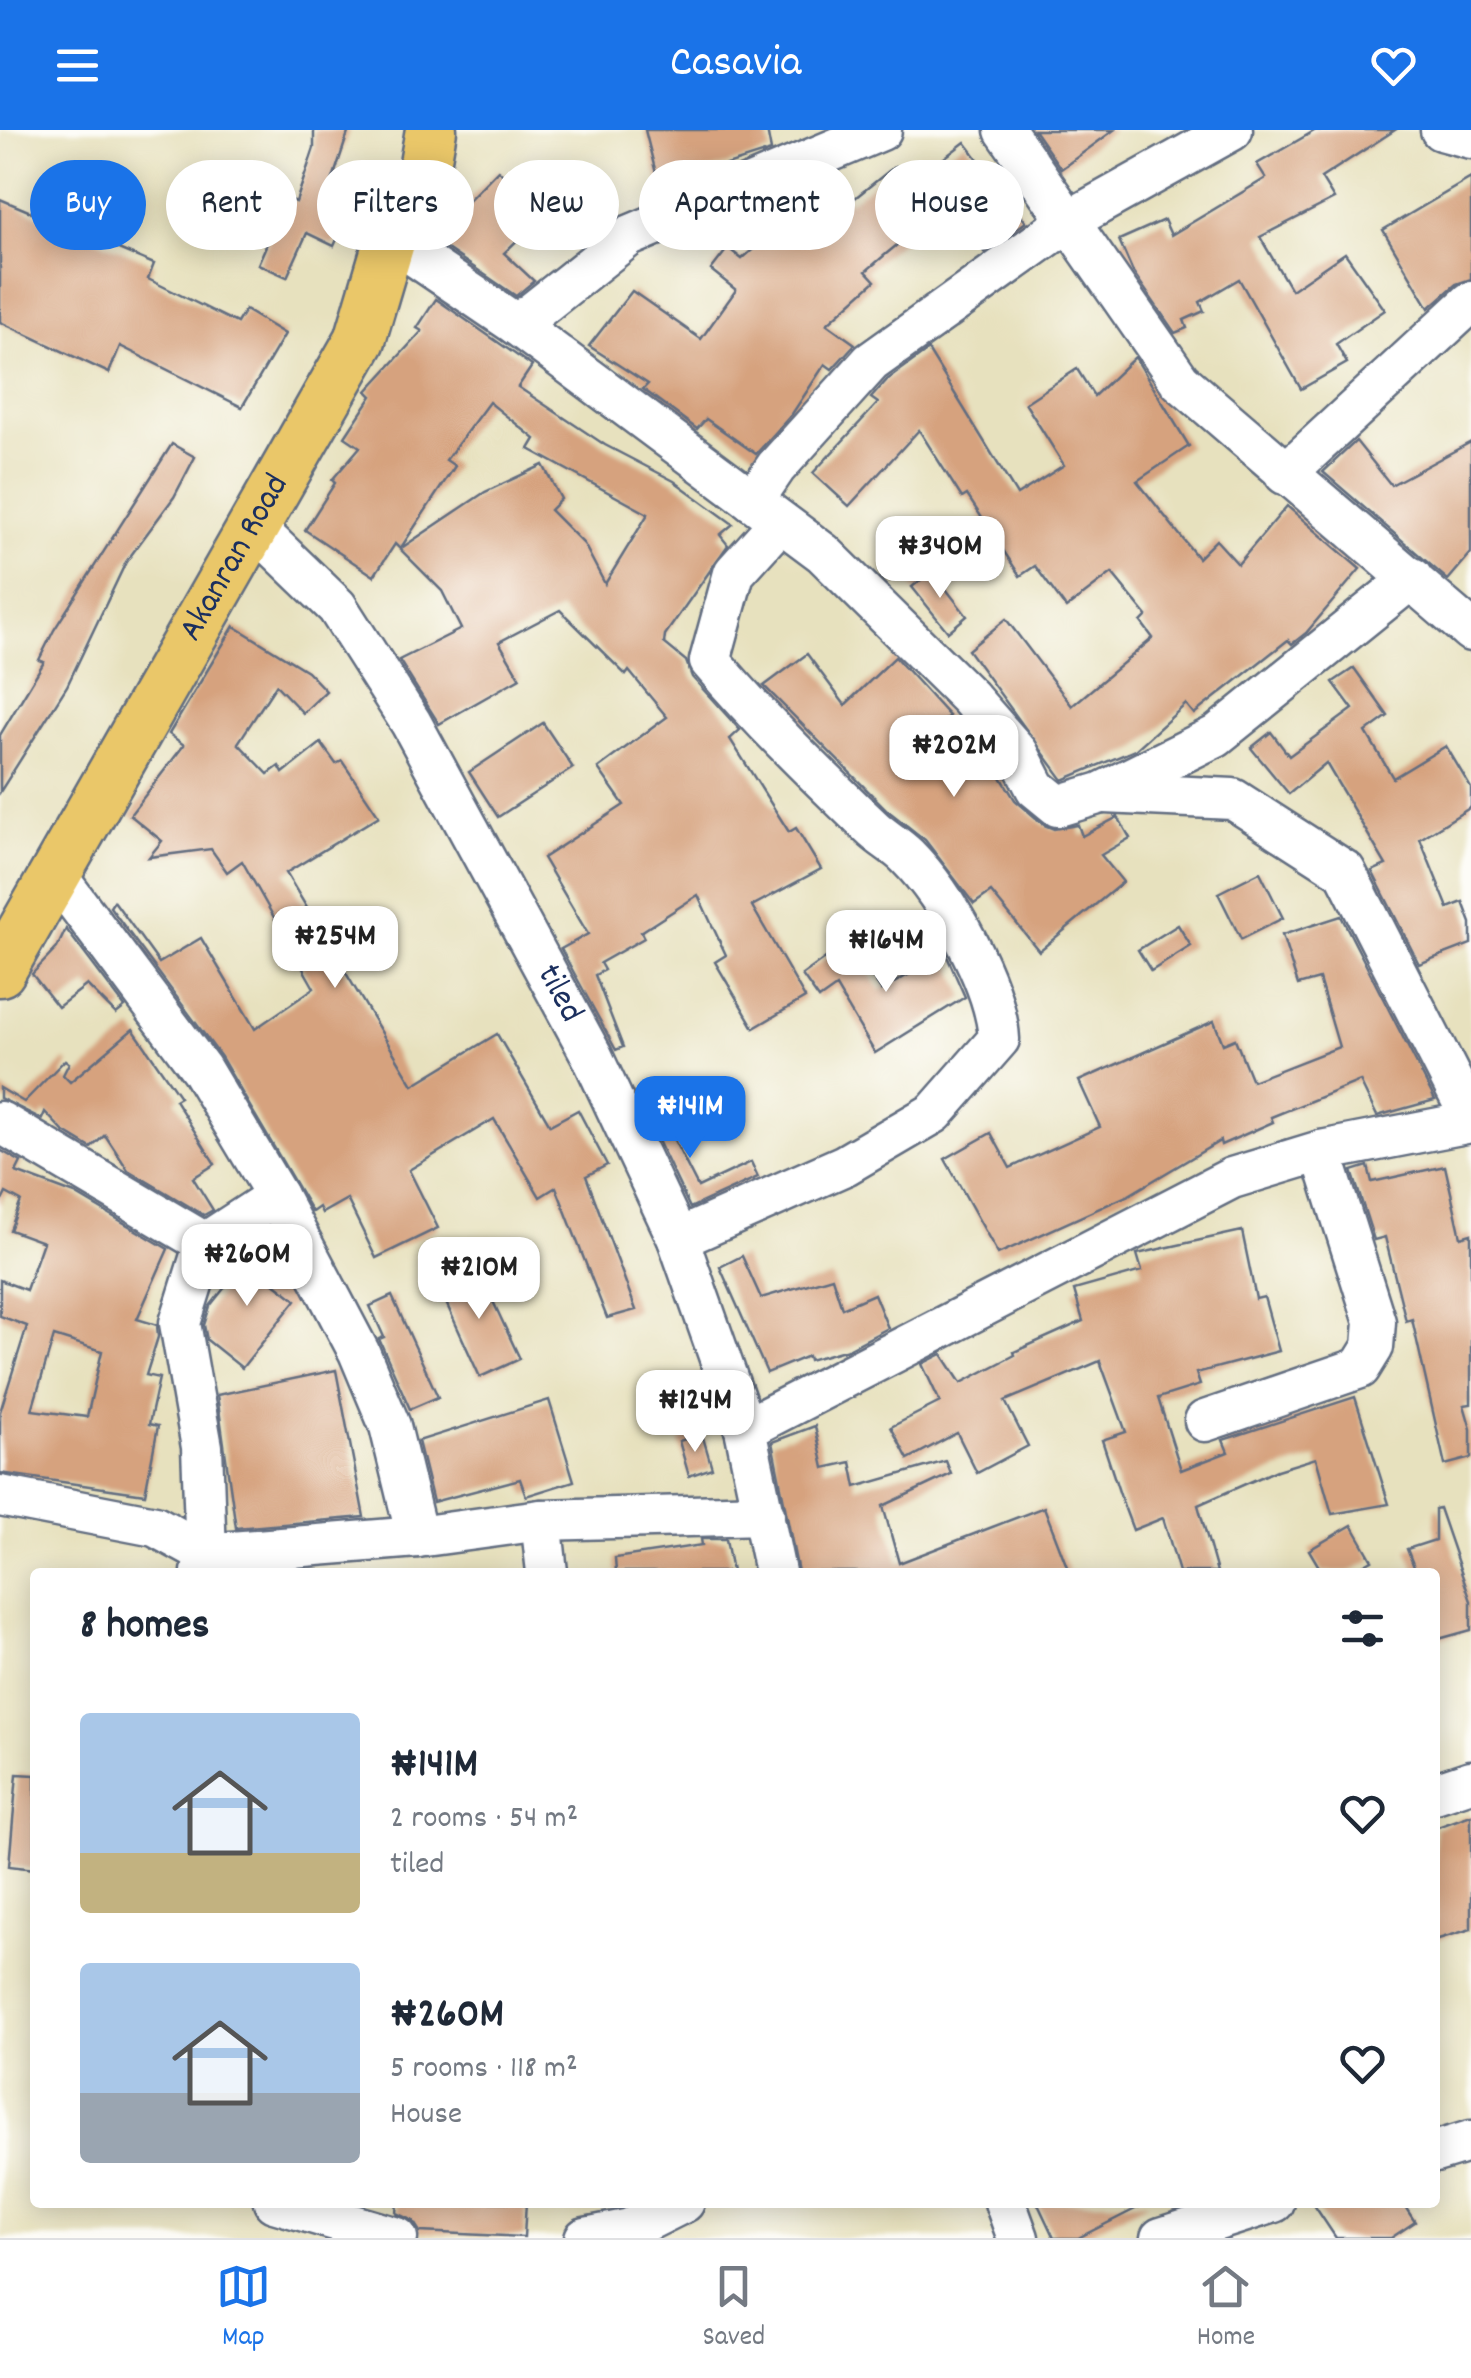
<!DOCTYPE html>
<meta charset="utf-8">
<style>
body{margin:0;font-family:Dekko,sans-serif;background:#f6f6f7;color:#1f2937;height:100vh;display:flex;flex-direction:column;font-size:38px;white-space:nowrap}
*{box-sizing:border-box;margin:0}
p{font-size:32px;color:#747a83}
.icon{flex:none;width:55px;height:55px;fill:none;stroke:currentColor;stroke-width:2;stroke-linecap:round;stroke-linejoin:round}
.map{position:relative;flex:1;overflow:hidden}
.sheet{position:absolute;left:30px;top:1438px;width:1410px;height:640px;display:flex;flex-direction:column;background:#fff;border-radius:10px;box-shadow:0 5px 25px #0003}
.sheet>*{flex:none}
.top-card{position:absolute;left:30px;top:30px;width:1412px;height:90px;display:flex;gap:20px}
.price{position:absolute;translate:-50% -85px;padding:0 22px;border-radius:20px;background:#fff;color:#222;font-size:32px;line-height:65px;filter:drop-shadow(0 2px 5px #0008)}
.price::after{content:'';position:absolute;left:50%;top:60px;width:30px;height:22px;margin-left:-15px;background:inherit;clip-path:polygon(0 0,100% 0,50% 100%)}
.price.active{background:#1a73e8;color:#fff}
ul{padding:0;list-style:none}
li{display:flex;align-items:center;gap:30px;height:250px;padding:0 50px}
li span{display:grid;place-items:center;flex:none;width:280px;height:200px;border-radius:10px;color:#555}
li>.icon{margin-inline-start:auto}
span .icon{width:120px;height:120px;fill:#fffc;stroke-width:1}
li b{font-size:42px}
h2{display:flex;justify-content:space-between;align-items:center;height:120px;padding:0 50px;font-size:42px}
.pill{padding:0 35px;border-radius:45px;background:#fff;box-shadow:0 5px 25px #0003;font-size:35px;line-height:90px}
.pill.active{background:#1a73e8;color:#fff}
header{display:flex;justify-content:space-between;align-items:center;height:130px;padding:0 50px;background:#1a73e8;color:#fff;font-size:45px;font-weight:600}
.dock{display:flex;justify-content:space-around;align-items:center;height:140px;border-top:2px solid #e0e1e3;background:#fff;font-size:28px;color:#747a83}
.dock a{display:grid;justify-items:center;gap:5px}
.dock .active{color:#1a73e8}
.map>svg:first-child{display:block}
</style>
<header><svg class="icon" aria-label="menu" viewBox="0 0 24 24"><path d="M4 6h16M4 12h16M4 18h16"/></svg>Casavia<svg class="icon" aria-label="heart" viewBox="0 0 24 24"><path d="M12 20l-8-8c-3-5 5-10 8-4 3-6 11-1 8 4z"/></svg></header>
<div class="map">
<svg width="1471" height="2108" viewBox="0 0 1471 2108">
<rect width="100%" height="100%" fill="#fdfcf7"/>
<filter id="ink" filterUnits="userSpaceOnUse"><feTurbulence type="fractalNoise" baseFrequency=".01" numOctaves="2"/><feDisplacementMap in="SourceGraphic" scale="20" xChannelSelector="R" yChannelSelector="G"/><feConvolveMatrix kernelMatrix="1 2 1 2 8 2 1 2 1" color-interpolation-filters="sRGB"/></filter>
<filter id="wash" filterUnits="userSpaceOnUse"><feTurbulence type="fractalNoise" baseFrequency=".0048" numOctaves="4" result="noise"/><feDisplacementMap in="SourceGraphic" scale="40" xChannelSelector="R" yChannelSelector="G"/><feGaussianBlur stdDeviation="2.25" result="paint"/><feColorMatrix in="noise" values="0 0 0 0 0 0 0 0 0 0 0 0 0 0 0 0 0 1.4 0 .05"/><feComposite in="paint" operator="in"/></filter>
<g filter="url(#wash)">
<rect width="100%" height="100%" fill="#e7e1be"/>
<g id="blocks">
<!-- building -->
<g fill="#d6a27e" fill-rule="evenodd">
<path d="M 314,0 L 349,0 L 326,70 L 350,81 L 334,116 L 307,103 L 287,147 L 258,134 L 287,68 L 296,72 L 314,18 Z"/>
<path d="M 645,0 L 767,0 L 771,21 L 689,47 L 691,54 L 662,67 Z"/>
<path d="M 1034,0 L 1114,0 L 1061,39 Z"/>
<path d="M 1316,0 L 1395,0 L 1321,48 L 1334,69 L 1260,107 L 1291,160 L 1345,123 L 1385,180 L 1336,214 L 1347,233 L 1301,259 L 1239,149 L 1200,172 L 1204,181 L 1184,190 L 1187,198 L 1175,203 L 1133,142 L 1119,110 L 1164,90 L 1171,105 L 1266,48 L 1257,34 Z"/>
<path d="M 965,12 L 1026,92 L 984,122 L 947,74 L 886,124 L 866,141 L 875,151 L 827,194 L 855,214 L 832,239 L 825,234 L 792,284 L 756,324 L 706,289 L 697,299 L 643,259 L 648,254 L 589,216 L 632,161 L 701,209 L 736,160 L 711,140 L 728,118 L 742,129 L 831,50 L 850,72 L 895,36 L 910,54 Z"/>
<path d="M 498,40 L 525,68 L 514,80 L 531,97 L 504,123 L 534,151 L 516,166 L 431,108 Z"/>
<path d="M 1471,48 L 1471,149 L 1456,154 L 1429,178 L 1383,100 Z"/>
<path d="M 0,69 L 154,134 L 148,149 L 237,193 L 245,180 L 285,204 L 242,277 L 120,216 L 109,243 L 0,192 Z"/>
<path d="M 436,169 L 532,236 L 518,257 L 605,315 L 674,351 L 733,394 L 720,405 L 728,415 L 665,505 L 664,513 L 686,531 L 692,547 L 740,600 L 730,609 L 789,702 L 796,698 L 821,739 L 752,776 L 805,868 L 754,898 L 715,832 L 726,825 L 698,765 L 641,802 L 644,808 L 600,833 L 604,840 L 595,845 L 623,917 L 616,920 L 561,819 L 588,804 L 543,728 L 624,675 L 598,638 L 667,587 L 629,541 L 626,545 L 560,480 L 499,512 L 520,548 L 439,594 L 399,530 L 461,499 L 442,461 L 400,419 L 485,362 L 543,335 L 561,369 L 550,380 L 584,414 L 605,454 L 648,384 L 529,319 L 535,309 L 489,272 L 446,330 L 455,336 L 400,419 L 395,414 L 374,446 L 305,400 L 335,353 L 332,350 L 360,317 L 345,307 L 372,266 L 367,261 L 422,201 L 417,198 Z"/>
<path d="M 928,220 L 1017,365 L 1064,335 L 1025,273 L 1077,239 L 1094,266 L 1135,227 L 1189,316 L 1137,351 L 1198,428 L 1216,410 L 1238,434 L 1287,376 L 1360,439 L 1306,503 L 1292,514 L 1288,510 L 1194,584 L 1186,574 L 1135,620 L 1063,650 L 968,520 L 1006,489 L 1072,576 L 1153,508 L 1141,492 L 1147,486 L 1112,443 L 1066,478 L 1035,436 L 1020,446 L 967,365 L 962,368 L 919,300 L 849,376 L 813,343 L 878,273 L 871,268 L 887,250 Z"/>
<path d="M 1356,311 L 1391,355 L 1471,312 L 1471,423 L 1448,450 L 1323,342 Z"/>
<path d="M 172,314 L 195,327 L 174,367 L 126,432 L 67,556 L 0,662 L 0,605 L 44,532 L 39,530 L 54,500 Z"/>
<path d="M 932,441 L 967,486 L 948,502 L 912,457 Z"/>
<path d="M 234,496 L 307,541 L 326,561 L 303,583 L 276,555 L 238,613 L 268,644 L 279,636 L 283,643 L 321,613 L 336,634 L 342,631 L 379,686 L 286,743 L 413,955 L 497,904 L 550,995 L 578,980 L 607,1035 L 586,1046 L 636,1180 L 607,1188 L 556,1057 L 540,1067 L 494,989 L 409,1040 L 438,1098 L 376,1128 L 347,1069 L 322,1083 L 319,1077 L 312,1082 L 221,927 L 110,777 L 114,771 L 159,833 L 201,808 L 255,899 L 314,858 L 242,731 L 227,742 L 211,719 L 149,727 L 162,711 L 130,685 L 184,615 L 169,604 Z"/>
<path d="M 807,524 L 845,575 L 895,527 L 949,586 L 931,602 L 960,641 L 986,622 L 1015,670 L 1044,695 L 1054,699 L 1078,695 L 1082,706 L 1118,687 L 1130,708 L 1101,725 L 1123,752 L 1039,821 L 991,762 L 974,774 L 925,710 L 887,680 L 764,556 Z"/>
<path d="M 1354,538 L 1388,586 L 1366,602 L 1393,648 L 1446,616 L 1471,658 L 1471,677 L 1420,709 L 1448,778 L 1463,772 L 1471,793 L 1471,814 L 1419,834 L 1372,741 L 1386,735 L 1326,633 L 1289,664 L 1251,618 L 1271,602 L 1289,626 L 1353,579 L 1333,552 Z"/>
<path d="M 543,593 L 573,638 L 498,687 L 469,642 Z"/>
<path d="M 1260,742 L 1283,788 L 1241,809 L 1218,763 Z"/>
<path d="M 1341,786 L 1435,970 L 1377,986 L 1360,951 L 1271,987 L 1273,992 L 1221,1015 L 1220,1011 L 1129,1065 L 998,1124 L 945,1029 L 991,1003 L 1010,1038 L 1100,997 L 1079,951 L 1214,891 L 1223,914 L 1235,909 L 1252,951 L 1339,917 L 1319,849 L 1298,855 L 1282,805 Z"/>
<path d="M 1178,795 L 1191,816 L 1151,841 L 1138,820 Z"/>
<path d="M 66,799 L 125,877 L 116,884 L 87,855 L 58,877 L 32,844 L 57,818 Z"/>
<path d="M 848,812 L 881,860 L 946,824 L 965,867 L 875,923 L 836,857 L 819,869 L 802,845 Z"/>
<path d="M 133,899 L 180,967 L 175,970 L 215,1034 L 193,1048 L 213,1080 L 204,1085 L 128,1040 L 105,1005 L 91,1018 L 63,1001 L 45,982 L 42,989 L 0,968 L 0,958 L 24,972 L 65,930 L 69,933 L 63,945 L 70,952 Z"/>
<path d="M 648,959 L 698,1057 L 751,1032 L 758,1047 L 690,1078 L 637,966 Z"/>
<path d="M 0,1020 L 21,1032 L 16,1042 L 75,1064 L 168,1119 L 137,1189 L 157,1195 L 158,1207 L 146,1245 L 159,1248 L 149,1294 L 158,1296 L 145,1364 L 0,1343 L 0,1282 L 27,1196 L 0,1186 L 0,1150 L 26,1160 L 43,1112 L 10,1100 L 21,1071 L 6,1063 L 0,1075 ZM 54,1206 L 102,1221 L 87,1287 L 32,1280 Z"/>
<path d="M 1368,1036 L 1372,1052 L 1445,1036 L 1461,1107 L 1471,1104 L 1471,1274 L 1464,1275 L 1471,1299 L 1471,1328 L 1445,1335 L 1412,1189 L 1406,1191 L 1385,1107 L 1374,1110 L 1352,1041 Z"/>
<path d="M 1242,1101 L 1256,1169 L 1264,1167 L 1279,1221 L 1196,1243 L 1200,1255 L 1158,1268 L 1181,1340 L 1228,1322 L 1223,1310 L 1355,1267 L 1389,1374 L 1332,1384 L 1316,1328 L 1277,1340 L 1198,1375 L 1217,1442 L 1179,1442 L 1163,1388 L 1133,1400 L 1122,1371 L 1102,1310 L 1126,1302 L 1100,1231 L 1005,1271 L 1028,1316 L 977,1343 L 957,1303 L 908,1329 L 891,1297 L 940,1272 L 922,1234 L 942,1224 L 961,1253 L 1015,1225 L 1014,1222 L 1083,1191 L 1074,1160 L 1142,1141 L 1137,1124 Z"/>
<path d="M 261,1112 L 279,1127 L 264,1145 L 296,1170 L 242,1238 L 207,1210 L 204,1195 L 210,1176 Z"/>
<path d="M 742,1126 L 761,1168 L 832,1147 L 842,1178 L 874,1164 L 888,1198 L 848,1219 L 809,1230 L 808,1226 L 767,1243 L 720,1137 Z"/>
<path d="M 477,1137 L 520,1229 L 480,1247 L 438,1155 Z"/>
<path d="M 392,1166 L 438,1267 L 410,1279 L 379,1209 L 384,1207 L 370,1176 Z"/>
<path d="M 336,1240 L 364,1387 L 236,1398 L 217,1265 Z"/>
<path d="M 549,1270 L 574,1351 L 526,1366 L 520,1349 L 433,1372 L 418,1311 Z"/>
<path d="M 815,1296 L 824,1338 L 851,1332 L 856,1357 L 946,1331 L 951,1344 L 883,1376 L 899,1433 L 1044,1377 L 1069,1442 L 798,1442 L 772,1312 Z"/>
<path d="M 702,1304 L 712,1338 L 689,1346 L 679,1311 Z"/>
<path d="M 1439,1378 L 1471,1471 L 1471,1500 L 1435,1510 L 1435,1442 L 1416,1442 L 1407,1419 L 1435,1410 L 1435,1379 Z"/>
<path d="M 1352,1395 L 1372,1430 L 1350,1442 L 1322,1442 L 1309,1420 Z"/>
<path d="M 701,1409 L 726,1409 L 732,1442 L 616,1442 L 615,1428 L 702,1415 Z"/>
<path d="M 17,1644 L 35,1645 L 35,1739 L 9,1736 Z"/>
<path d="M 1471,1685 L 1471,1799 L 1435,1810 L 1435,1698 Z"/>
<path d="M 397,2072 L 526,2072 L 524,2107 L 420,2102 L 413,2091 L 396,2083 Z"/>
<path d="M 1037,2072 L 1149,2072 L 1078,2108 L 1054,2108 Z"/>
<path d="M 1312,2072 L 1402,2072 L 1415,2092 L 1391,2108 L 1336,2108 Z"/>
</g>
</g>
</g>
<g filter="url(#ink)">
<use href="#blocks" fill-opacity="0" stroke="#626d80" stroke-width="2.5"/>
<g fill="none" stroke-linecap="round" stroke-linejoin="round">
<!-- minor casing -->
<g stroke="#626d80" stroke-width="45">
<g id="minor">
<path d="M 1005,0 L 1180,251 L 1471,501"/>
<path d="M 1441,0 L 1471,8"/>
<path d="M 390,109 L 517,195 L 823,423 L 969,567 L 1018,623 L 1036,658 L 1058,676 L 1101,663 L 1216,606 L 1412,448"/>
<path d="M 517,195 L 629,106 L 881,0"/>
<path d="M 1285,344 L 1471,172"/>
<path d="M 753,371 L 776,337 L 871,232 L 1070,90 L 1232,0"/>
<path id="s1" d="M 255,398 L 337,477 L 411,593 L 592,926 L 678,1109 L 745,1299 L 775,1442"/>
<path d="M 1105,663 L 1233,669 L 1345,741 L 1471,988"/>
<path d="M 55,744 L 201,939 L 277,1066 L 359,1222 L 390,1296 L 417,1407"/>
<path d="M 0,992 L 205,1113"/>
<path d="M 678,1109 L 845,1035 L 934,983 L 999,909 C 996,854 946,765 907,726 C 896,715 882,708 871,697 C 816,644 760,590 710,531 L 734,443 L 780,392"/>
<path d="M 1205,1291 L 1360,1238 L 1373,1217 L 1375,1192 L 1321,1021"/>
<path d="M 745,1299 L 1232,1048 L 1321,1021 L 1471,992"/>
<path d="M 0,1366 L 155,1396 L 206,1424 L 417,1407 L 541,1390 L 764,1384"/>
<path d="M 541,1390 L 547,1442"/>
<path d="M 202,1442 L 206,1424 L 202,1317 L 180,1193 L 205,1113 L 277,1066"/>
<path d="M 1435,1663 L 1471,1651"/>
<path d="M 1435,2022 L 1471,2011"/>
<path d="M 274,2072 L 397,2108"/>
<path d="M 1005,2072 L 1018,2108"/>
<path d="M 585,2108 L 630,2099 L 684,2072"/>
<path d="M 1161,2108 L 1274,2072"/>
</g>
</g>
<!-- major casing -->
<g stroke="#626d80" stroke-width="55">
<g id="major">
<path id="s2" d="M 0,841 L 360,210 L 390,109 L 424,40 L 431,0"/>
</g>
</g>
<!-- minor -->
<use href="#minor" stroke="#fff" stroke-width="40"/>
<!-- major -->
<use href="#major" stroke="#eac769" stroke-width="50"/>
</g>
</g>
<g text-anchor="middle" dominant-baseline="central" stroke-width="8" stroke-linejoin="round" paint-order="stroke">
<!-- street labels -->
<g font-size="35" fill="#1b2f5e" stroke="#fdfcf7">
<text stroke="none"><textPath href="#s2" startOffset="475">Akanran Road</textPath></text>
<text stroke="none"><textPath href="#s1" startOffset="560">tiled</textPath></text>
</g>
</g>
</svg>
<b class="price" style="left:940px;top:471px">₦340M</b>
<b class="price" style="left:954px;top:670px">₦202M</b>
<b class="price" style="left:335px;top:861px">₦254M</b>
<b class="price" style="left:886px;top:865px">₦164M</b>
<b class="price active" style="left:690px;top:1031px">₦141M</b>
<b class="price" style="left:247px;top:1179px">₦260M</b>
<b class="price" style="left:479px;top:1192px">₦210M</b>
<b class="price" style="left:695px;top:1325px">₦124M</b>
<div class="top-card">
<a class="pill active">Buy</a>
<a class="pill">Rent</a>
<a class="pill">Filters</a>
<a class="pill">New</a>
<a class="pill">Apartment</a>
<a class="pill">House</a>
</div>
<section class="sheet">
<h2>8 homes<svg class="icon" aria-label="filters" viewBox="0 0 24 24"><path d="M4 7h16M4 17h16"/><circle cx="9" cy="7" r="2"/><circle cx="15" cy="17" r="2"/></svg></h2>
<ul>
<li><span style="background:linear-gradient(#a9c7e8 70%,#c2b280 0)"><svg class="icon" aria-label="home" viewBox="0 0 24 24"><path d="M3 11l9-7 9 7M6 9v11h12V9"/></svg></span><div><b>₦141M</b><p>2 rooms · 54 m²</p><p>tiled</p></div><svg class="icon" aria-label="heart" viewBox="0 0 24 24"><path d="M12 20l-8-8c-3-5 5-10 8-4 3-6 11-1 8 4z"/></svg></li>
<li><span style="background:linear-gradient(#a9c7e8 65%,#9aa5b1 0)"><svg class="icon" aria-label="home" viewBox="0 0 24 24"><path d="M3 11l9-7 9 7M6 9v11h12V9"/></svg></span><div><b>₦260M</b><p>5 rooms · 118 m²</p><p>House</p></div><svg class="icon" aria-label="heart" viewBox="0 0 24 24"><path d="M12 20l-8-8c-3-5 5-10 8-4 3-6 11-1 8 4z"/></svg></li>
</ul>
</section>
</div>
<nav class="dock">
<a class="active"><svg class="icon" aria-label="map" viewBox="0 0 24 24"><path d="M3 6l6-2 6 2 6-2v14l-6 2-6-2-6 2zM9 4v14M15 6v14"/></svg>Map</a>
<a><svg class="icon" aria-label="saved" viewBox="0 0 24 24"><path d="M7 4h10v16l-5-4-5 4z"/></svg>Saved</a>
<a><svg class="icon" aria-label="home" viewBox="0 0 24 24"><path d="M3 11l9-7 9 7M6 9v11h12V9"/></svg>Home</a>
</nav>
